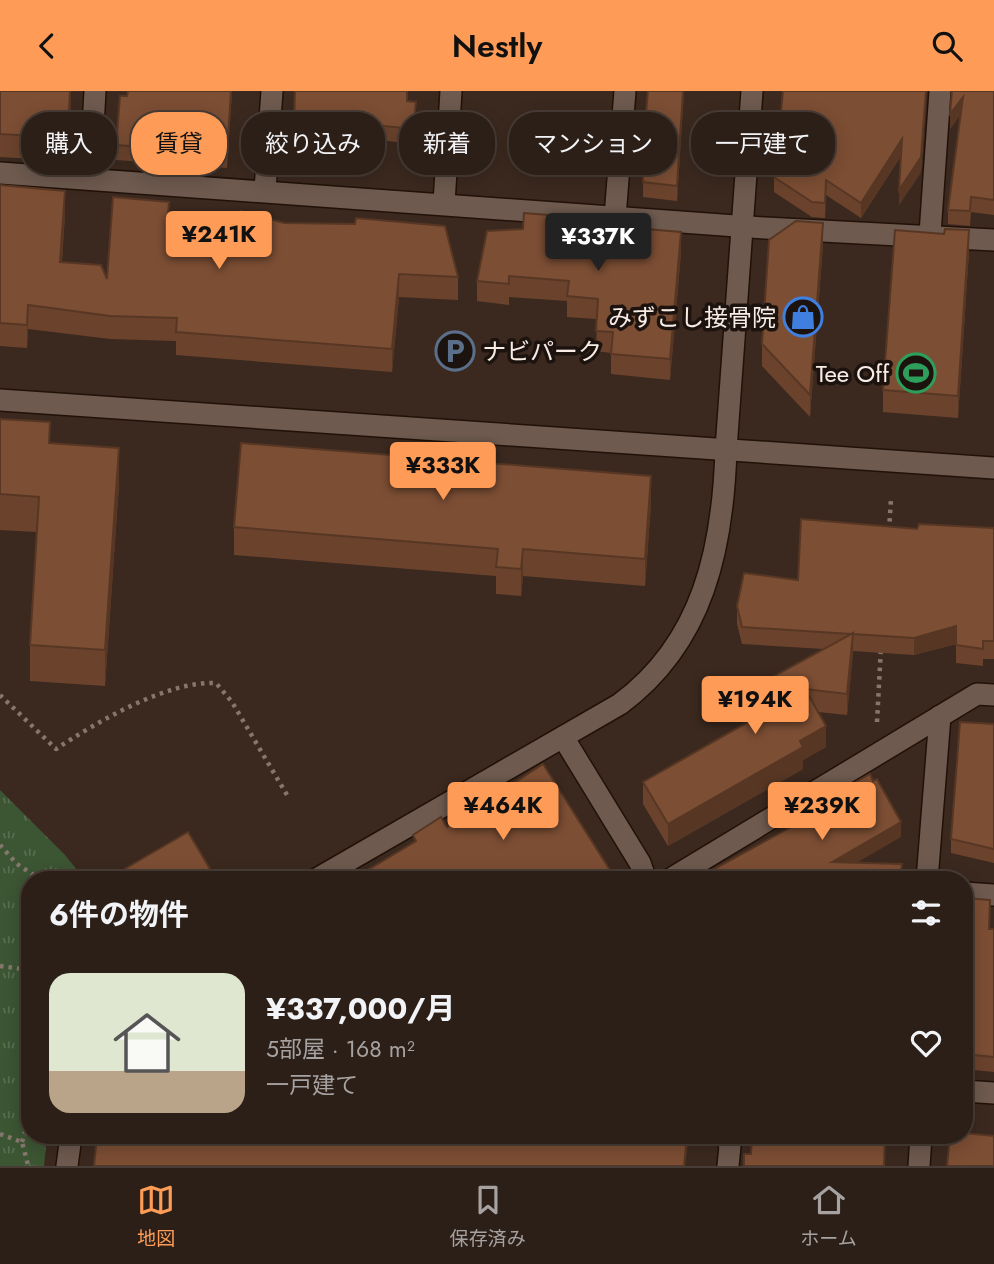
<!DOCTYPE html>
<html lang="ja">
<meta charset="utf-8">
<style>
body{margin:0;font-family:Jost,"Noto Sans JP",sans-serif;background:#342720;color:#f1f3f6;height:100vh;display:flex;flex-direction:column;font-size:26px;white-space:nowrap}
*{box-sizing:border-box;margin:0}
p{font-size:23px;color:#a6a2a1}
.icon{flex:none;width:38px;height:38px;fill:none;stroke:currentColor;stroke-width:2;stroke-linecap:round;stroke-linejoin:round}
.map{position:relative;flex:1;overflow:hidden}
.sheet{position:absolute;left:21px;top:780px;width:952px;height:273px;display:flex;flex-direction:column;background:#2c1f17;border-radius:28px;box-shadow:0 4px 18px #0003,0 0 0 2px #483d36}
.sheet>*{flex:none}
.hud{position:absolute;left:21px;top:21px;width:952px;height:63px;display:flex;gap:14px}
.price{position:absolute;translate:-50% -60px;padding:0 16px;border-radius:7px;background:#fe9c57;color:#111;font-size:23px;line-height:46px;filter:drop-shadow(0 2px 4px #0008)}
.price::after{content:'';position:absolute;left:50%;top:42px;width:21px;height:16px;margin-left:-10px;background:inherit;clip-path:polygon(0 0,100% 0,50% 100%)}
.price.current{background:#222;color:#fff}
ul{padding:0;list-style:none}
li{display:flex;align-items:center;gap:21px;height:175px;padding:0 28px}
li+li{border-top:2px solid #483d36}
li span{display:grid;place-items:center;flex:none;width:196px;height:140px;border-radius:21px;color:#555}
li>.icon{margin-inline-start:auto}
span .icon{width:84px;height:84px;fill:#fffc;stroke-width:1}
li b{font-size:30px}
h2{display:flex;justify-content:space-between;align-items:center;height:84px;padding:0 28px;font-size:30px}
.tag{padding:0 24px;border-radius:28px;background:#2c1f17;box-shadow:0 4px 18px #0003,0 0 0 2px #483d36;font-size:24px;line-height:63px}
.tag.current{background:#fe9c57;color:#111}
header{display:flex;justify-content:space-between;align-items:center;height:91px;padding:0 28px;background:#fe9c57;color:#111;font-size:32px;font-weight:600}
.dock{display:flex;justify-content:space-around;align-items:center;height:98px;border-top:2px solid #483d36;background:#2c1f17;font-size:19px;color:#a6a2a1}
.dock a{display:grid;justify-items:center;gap:4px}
.dock .current{color:#fe9c57}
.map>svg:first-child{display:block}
</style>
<header><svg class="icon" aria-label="back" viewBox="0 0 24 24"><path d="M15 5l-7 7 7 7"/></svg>Nestly<svg class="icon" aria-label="search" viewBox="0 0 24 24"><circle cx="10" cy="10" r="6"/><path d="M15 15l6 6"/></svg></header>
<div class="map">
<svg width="994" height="1075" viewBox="0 0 994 1075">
<defs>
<pattern id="grass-tufts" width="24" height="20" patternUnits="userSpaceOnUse" patternTransform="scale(1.75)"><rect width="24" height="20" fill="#3c5533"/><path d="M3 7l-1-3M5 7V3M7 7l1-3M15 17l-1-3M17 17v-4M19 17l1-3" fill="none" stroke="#596e50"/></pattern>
</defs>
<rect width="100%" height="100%" fill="#3b291f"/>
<!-- grass -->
<path fill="url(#grass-tufts)" d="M 0,699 L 65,764 L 85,789 L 30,789 L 30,1045 L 47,1045 L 44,1075 L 0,1075 Z"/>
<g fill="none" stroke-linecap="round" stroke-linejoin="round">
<!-- minor casing -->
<g stroke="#211108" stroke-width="24">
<g id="minor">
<path d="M 0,82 L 765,137 L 994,149"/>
<path d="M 90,88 L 95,0"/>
<path d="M 265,99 L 272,0"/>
<path d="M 444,112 L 451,0"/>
<path d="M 615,126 L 625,0"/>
<path d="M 930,143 L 940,0"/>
<path d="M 563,646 L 640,772 L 646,789"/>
<path d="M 315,789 L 620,613 C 704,551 723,456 726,358"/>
<path d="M 669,789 L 977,603 L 994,604"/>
<path d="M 927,789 L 940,625"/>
<path d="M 964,802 L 994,804"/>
<path d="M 964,1000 L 994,1002"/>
<path d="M 726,1045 L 730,1055 L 728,1075"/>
<path d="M 67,1075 L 71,1045"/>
<path d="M 919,1075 L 921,1045"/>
</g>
</g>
<!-- tertiary casing -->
<g stroke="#211108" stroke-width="24">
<g id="tertiary">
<path d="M 0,309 L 994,377"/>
<path d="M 726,358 L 752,0"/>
</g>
</g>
<!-- path -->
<g stroke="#86776e" stroke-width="4.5" stroke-dasharray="3.5 5" stroke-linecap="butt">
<path d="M 889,439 L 891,408"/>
<path d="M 0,604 L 56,658 C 97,631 166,590 216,592 L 232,611 L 287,704"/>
<path d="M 877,631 L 881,556"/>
<path d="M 0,754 L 17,773 L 41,789"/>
<path d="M 0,875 L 30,879"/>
<path d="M 0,1043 L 22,1051 L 28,1074 L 32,1075"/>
<path d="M 22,1051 L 30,1024"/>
</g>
<!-- minor -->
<use href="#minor" stroke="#6e5a4f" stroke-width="21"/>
<!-- tertiary -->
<use href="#tertiary" stroke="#6e5a4f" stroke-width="21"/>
</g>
<!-- wall -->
<g fill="#6b432d">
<path d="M 0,0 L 71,17 L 68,64 L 51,63 L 51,69 L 0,66 Z"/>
<path d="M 128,0 L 232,0 L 227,77 L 116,69 L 116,54 Z"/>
<path d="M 648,0 L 684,0 L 677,110 L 643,106 L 644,22 L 646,22 Z"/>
<path d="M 994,0 L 994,124 L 971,121 L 970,135 L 948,133 L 948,119 L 960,24 L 950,38 L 950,23 Z"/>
<path d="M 926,9 L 921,81 L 899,114 L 901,65 L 861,127 L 826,104 L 825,127 L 812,126 L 774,101 L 774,86 L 806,38 L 781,36 L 781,21 Z"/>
<path d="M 408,10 L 416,26 L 413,53 L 346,45 L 342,83 L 288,77 L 288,62 L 294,28 Z"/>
<path d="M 0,94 L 65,123 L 62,171 L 107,188 L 169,124 L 458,186 L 458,209 L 399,206 L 392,281 L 176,264 L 176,250 L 110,248 L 28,238 L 27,257 L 0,255 Z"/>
<path d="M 944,143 L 969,161 L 958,327 L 883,321 L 883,299 Z"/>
<path d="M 823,153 L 810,326 L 762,275 L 762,253 Z"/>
<path d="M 681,162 L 670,289 L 611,283 L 611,262 L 596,260 L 597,228 L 567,226 L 567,210 L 509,206 L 509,214 L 477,210 L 477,190 Z"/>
<path d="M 0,328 L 50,352 L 119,393 L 105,595 L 30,590 L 30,554 L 37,441 L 0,439 Z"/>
<path d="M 651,413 L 645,495 L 523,485 L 521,505 L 496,503 L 496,485 L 234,464 L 234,436 Z"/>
<path d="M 994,437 L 994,568 L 983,568 L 983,575 L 956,572 L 956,553 L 914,564 L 853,560 L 847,624 L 818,621 L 826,656 L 803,669 L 803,678 L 668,755 L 643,713 L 643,691 L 772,618 L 771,616 L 760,615 L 760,593 L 823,558 L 742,553 L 737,533 L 737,515 L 917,438 Z"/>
<path d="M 994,633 L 994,772 L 951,762 L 951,748 Z"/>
<path d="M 964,807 L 990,838 L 994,838 L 994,981 L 964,978 Z"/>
<path d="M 752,1045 L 890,1045 L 890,1054 L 751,1063 Z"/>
</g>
<!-- shaded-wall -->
<g fill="#573724">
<path d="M 71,0 L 71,17 L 68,64 L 68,41 Z"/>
<path d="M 231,0 L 232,0 L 227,77 L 227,62 Z"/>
<path d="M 683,0 L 684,0 L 677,110 L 677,95 Z"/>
<path d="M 926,0 L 921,81 L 899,114 L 899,99 Z"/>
<path d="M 963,6 L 963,21 L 950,38 L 950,23 Z"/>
<path d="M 416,11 L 416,26 L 413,53 L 413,38 Z"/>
<path d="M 346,31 L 346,45 L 342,83 L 342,68 Z"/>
<path d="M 902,48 L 902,63 L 861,127 L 861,112 Z"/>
<path d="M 826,89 L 826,104 L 825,127 L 825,112 Z"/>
<path d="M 65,100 L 65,123 L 60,194 L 60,171 Z"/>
<path d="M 823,132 L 823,153 L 810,326 L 810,304 Z"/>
<path d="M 969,139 L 969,161 L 958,327 L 958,305 Z"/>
<path d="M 681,141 L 681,162 L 670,289 L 670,268 Z"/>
<path d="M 399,183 L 399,206 L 392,281 L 392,258 Z"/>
<path d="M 28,214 L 28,238 L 27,257 L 27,234 Z"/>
<path d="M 119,357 L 119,393 L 105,595 L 105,559 Z"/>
<path d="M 651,385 L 651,413 L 645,495 L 645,468 Z"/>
<path d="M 523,458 L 523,485 L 521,505 L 521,478 Z"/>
<path d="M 956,535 L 956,553 L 914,564 L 914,547 Z"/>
<path d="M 853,542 L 853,563 L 847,624 L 847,603 Z"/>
<path d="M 826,635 L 826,656 L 803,669 L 803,678 L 668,755 L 668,733 L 800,650 Z"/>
<path d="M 901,731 L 901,746 L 832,786 L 832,771 Z"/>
<path d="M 210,778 L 210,789 L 191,789 Z"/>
<path d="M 687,1045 L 689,1045 L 685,1075 L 684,1075 Z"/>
</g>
<!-- building -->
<g fill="#7c4e34" stroke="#573724" stroke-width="2">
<path d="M 0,0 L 70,0 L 68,41 L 51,40 L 51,46 L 0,43 Z"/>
<path d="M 128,0 L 231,0 L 227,62 L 116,54 L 120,5 L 127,5 Z"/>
<path d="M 295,0 L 407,0 L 407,10 L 416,11 L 413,38 L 346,31 L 342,68 L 288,62 L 291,28 L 294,28 Z"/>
<path d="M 648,0 L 683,0 L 677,95 L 643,91 L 644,22 L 646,22 Z"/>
<path d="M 783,0 L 926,0 L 921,66 L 899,99 L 902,48 L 861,112 L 826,89 L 825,112 L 812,111 L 774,86 L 816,24 L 781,21 Z"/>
<path d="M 952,0 L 994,0 L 994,109 L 971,106 L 970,120 L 948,119 L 963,6 L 950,23 Z"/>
<path d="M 0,94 L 65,100 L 60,171 L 101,174 L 107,188 L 113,106 L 169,111 L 168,124 L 240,129 L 241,120 L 284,132 L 355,133 L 356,127 L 445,135 L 458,186 L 399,183 L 392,258 L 176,241 L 177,227 L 110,225 L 28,214 L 27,234 L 0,232 Z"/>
<path d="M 524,122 L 623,130 L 622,136 L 681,141 L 670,268 L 611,263 L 613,241 L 596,240 L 598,208 L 567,205 L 569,190 L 509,185 L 509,193 L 477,190 L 487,140 L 523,138 Z"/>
<path d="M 796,130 L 823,132 L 810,304 L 762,253 L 769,149 Z"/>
<path d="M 945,138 L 969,139 L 958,305 L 883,299 L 895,139 L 944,143 Z"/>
<path d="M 0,328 L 50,331 L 49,352 L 119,357 L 105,559 L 30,554 L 39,406 L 0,403 Z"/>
<path d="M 241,352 L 651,385 L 645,468 L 523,458 L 521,478 L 496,476 L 498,458 L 234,436 Z"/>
<path d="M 801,428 L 917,438 L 919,433 L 994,437 L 994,550 L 983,550 L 983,558 L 956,554 L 956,535 L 914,547 L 853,543 L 853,542 L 851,543 L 742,536 L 737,515 L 744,482 L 798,489 Z"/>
<path d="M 853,542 L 847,603 L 805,598 L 826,635 L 800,650 L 803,656 L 668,733 L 643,691 L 781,612 L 771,594 L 760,593 Z"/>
<path d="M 960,631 L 994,633 L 994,758 L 951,748 Z"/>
<path d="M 543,673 L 615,787 L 612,789 L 351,789 L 416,750 L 413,744 L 441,726 L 447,736 Z"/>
<path d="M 870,683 L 873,690 L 877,688 L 901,731 L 832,771 L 902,773 L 900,789 L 694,789 L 793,735 L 838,705 L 836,702 Z"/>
<path d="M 188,741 L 210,778 L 191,789 L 120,789 L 116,783 Z"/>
<path d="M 964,807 L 990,809 L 989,838 L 994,838 L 994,966 L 964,963 Z"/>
<path d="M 964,1042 L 994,1045 L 994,1075 L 947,1075 L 950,1045 L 964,1045 Z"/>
<path d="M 97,1045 L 687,1045 L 684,1075 L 94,1075 Z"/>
<path d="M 752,1045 L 885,1045 L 884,1075 L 744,1075 L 744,1063 L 751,1063 Z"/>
</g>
<!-- icons -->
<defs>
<g id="shop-ring" transform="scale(2.0125)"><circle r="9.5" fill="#1c130f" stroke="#3f7fe0" stroke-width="1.5"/><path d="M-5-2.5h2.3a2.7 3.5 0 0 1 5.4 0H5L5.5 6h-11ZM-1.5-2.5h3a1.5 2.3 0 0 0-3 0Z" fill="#3f7fe0"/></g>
<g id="parking-ring" transform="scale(2.0125)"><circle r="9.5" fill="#1c130f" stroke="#5c6f8a" stroke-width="1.5"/><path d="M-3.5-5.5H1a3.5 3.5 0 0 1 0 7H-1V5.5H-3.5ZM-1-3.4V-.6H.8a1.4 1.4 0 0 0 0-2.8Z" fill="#5c6f8a"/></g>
<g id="stadium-ring" transform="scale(2.0125)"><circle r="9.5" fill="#1c130f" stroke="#2e9e5b" stroke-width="1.5"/><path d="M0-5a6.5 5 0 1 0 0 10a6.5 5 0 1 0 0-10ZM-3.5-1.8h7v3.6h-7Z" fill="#2e9e5b"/></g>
</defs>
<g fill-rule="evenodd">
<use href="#shop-ring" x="803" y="226"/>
<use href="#parking-ring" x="455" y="260"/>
<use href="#stadium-ring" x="916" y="282"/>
</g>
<g text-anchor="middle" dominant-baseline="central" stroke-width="7" stroke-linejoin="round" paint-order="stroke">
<!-- poi labels -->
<g font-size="24" fill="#f8ece5" stroke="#1c130f" text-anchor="end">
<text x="776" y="226">みずこし接骨院</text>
<text x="482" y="260" text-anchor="start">ナビパーク</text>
<text x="889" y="282">Tee Off</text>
</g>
</g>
</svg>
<b class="price" style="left:219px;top:180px">¥241K</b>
<b class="price current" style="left:598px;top:182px">¥337K</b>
<b class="price" style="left:443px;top:411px">¥333K</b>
<b class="price" style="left:755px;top:645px">¥194K</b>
<b class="price" style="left:503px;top:751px">¥464K</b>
<b class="price" style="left:822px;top:751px">¥239K</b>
<div class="hud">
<a class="tag">購入</a>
<a class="tag current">賃貸</a>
<a class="tag">絞り込み</a>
<a class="tag">新着</a>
<a class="tag">マンション</a>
<a class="tag">一戸建て</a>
</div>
<section class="sheet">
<h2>6件の物件<svg class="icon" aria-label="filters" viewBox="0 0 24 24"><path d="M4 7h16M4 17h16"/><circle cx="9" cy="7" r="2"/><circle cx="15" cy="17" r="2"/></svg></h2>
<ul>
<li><span style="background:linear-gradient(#dfe7d0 70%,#b9a48a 0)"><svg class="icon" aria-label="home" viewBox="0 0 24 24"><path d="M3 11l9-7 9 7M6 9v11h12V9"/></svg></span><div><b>¥337,000/月</b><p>5部屋 · 168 m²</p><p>一戸建て</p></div><svg class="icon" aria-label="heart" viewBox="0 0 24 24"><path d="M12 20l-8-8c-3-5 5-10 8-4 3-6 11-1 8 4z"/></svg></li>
</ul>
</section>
</div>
<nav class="dock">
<a class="current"><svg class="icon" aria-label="map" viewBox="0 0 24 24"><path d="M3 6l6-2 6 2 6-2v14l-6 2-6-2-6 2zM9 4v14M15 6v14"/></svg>地図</a>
<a><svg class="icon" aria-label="saved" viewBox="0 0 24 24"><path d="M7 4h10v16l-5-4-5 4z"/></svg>保存済み</a>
<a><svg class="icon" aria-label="home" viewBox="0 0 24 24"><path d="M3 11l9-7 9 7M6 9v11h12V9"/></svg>ホーム</a>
</nav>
